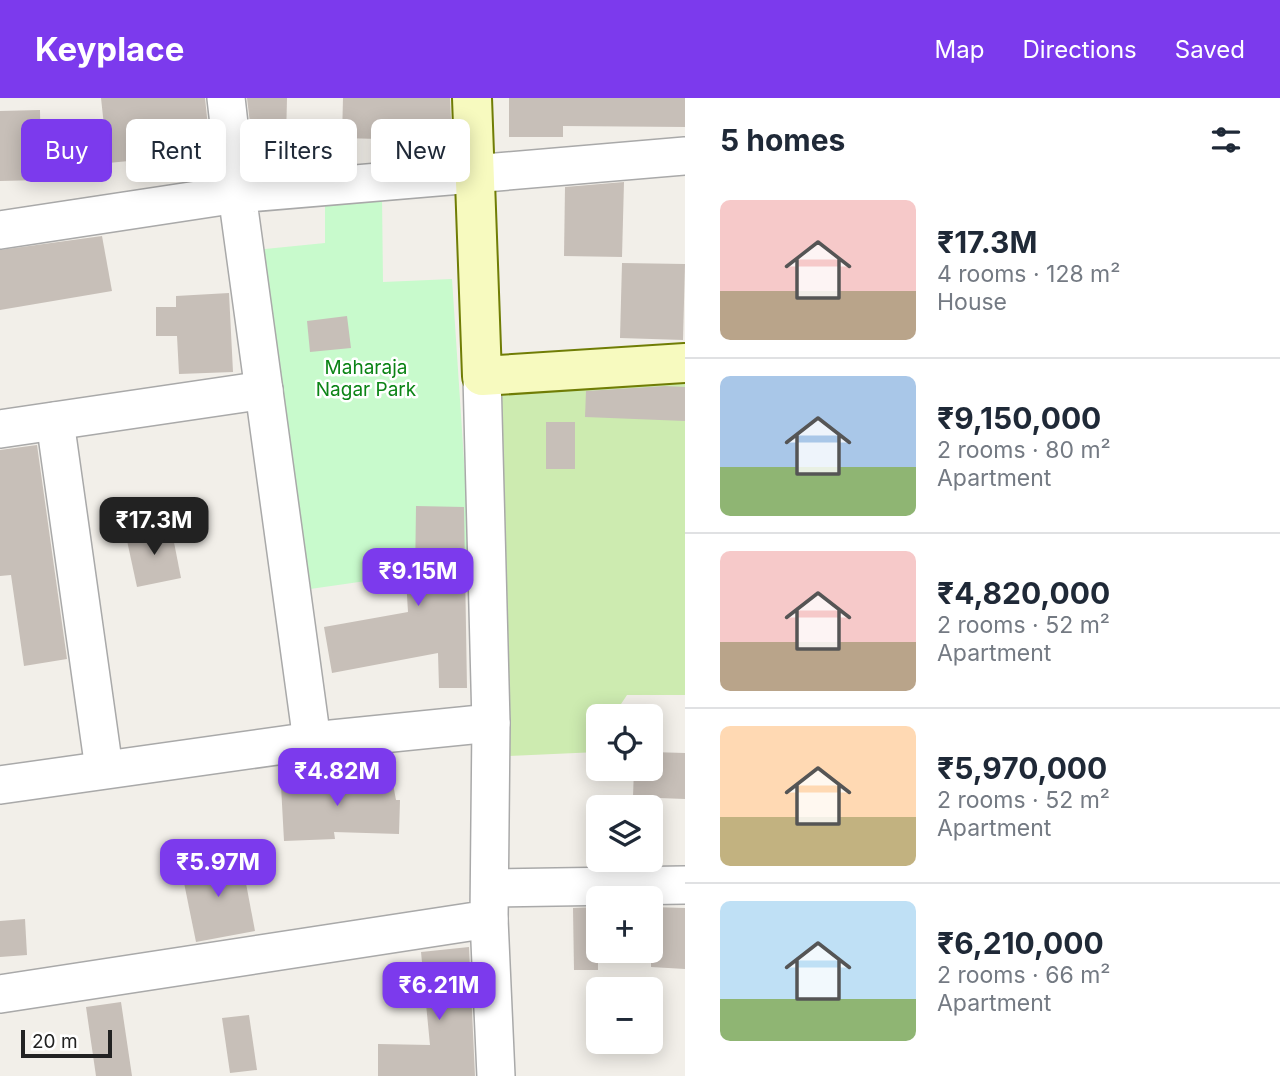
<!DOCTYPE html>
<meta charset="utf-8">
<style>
body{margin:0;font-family:Inter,sans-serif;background:#f2f2f3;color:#1f2937;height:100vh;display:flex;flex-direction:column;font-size:26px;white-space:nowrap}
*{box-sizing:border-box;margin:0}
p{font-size:23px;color:#747a83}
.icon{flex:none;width:38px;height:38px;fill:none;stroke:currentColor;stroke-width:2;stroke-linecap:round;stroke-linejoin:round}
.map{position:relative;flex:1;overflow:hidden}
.sheet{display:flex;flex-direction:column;background:#fff;width:595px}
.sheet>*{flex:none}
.hud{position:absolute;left:21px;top:21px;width:558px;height:63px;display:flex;gap:14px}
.fabs{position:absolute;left:586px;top:606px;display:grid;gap:14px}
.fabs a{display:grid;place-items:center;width:77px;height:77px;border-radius:10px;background:#fff;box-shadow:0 4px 18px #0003;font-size:35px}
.scale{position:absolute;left:21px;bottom:18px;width:91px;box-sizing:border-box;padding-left:7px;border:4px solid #222;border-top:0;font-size:19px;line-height:24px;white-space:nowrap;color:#222;-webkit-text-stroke:5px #fff;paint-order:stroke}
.price{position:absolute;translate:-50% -60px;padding:0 16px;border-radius:14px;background:#7c3aed;color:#fff;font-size:23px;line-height:46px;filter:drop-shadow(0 2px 4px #0008)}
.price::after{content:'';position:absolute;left:50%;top:42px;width:21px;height:16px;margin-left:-10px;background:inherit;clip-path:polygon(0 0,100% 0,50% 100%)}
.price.selected{background:#222;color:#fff}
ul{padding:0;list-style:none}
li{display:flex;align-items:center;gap:21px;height:175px;padding:0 35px}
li+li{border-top:2px solid #e0e1e3}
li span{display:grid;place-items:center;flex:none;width:196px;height:140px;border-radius:10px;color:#555}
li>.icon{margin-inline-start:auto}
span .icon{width:84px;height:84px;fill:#fffc;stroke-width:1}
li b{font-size:30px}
h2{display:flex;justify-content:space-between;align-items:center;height:84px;padding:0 35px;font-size:30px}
.chip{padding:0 24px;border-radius:10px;background:#fff;box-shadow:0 4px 18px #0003;font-size:24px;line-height:63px}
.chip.selected{background:#7c3aed;color:#fff}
header{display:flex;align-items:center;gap:42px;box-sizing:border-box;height:98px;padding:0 35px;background:#7c3aed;color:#fff}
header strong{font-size:33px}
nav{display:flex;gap:38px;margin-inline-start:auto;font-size:24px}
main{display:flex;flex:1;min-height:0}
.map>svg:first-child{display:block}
</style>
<header>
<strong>Keyplace</strong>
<nav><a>Map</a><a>Directions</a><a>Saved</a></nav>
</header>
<main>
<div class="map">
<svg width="685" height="978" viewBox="0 0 685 978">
<rect width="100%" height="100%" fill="#f2efe9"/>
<!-- grass -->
<path fill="#cdebb0" d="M 685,277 L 685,597 L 627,597 L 613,618 L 598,618 L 598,654 L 509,658 L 494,286 Z"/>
<!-- park -->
<path fill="#c8facc" d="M 382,98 L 383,184 L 452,181 L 471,468 L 303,492 L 255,152 L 325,145 L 325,103 Z"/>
<!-- building -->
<g fill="#c7bfb8">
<path d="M 101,0 L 205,0 L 209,39 L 179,42 L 181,58 L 108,65 Z"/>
<path d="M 247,0 L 287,0 L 286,42 L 252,42 Z"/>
<path d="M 343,0 L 450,0 L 452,43 L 342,40 Z"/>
<path d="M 509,0 L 685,0 L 685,29 L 563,28 L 563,39 L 509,39 Z"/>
<path d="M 40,12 L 41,82 L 0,83 L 0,13 Z"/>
<path d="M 624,84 L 622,159 L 564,158 L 565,89 Z"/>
<path d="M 102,138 L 112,193 L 0,212 L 0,152 Z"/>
<path d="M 622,165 L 685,166 L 683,242 L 620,240 Z"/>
<path d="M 229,195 L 233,274 L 179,276 L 177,238 L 156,238 L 156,209 L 176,209 L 176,198 Z"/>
<path d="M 347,218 L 351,250 L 310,254 L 307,223 Z"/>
<path d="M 665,288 L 685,289 L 685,323 L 585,319 L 586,293 Z"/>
<rect x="546" y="324" width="29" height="47"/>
<path d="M 37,347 L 67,561 L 24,568 L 11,477 L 0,478 L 0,352 Z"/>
<path d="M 416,408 L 464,409 L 467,590 L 439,590 L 438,555 L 332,575 L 324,529 L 408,514 L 406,481 L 415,481 Z"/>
<path d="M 171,429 L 181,480 L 137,489 L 126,438 Z"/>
<path d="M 651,654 L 685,655 L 685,701 L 633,699 L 634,670 L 651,670 Z"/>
<path d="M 304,666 L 306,694 L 362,690 L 360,679 L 391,675 L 396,702 L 400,702 L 399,736 L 334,734 L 335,741 L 284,743 L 280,669 Z"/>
<path d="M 241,759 L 255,833 L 196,844 L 181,770 Z"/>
<path d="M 598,809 L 598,872 L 574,872 L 573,810 Z"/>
<path d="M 651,809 L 685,810 L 685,871 L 651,869 Z"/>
<path d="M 25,821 L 27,857 L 0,859 L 0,823 Z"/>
<path d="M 469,849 L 475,978 L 378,978 L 378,946 L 430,947 L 421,854 Z"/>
<path d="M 121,904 L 132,978 L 96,978 L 86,909 Z"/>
<path d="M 249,917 L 257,972 L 230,975 L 222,920 Z"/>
</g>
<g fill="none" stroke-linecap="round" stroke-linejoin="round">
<!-- street casing -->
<g stroke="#a9a9a9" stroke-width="40">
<g id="street">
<path d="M 0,132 L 237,96 L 226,0"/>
<path d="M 55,323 L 104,671"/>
<path d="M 0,331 L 264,292"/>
<path d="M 312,643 L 237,96 L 685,58"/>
<path d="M 0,687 L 312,643 L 491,625"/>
<path d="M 491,790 L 685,787"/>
<path d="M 489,821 L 496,978"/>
<path d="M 0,896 L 489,821 L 491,625 L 482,278"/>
</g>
</g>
<!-- secondary casing -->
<g stroke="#707d05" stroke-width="42">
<path id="secondary" d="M 472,0 L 482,278 L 685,265"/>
</g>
<!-- street -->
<use href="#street" stroke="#fff" stroke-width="37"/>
<!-- secondary -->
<use href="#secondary" stroke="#f7fabf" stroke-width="38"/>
</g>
<g text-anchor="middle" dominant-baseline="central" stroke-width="5" stroke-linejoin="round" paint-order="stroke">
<!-- park labels -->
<g font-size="19" fill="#0c8416" stroke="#fff">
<text x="366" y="269">Maharaja<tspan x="366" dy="22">Nagar Park</tspan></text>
</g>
</g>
</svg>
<div class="fabs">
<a><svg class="icon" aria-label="locate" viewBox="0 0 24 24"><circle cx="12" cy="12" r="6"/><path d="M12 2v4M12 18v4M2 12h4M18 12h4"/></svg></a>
<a><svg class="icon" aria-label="layers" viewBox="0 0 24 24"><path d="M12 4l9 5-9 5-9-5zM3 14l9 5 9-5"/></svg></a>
<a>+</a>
<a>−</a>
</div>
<div class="scale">20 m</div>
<b class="price selected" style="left:154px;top:459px">₹17.3M</b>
<b class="price" style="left:418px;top:510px">₹9.15M</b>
<b class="price" style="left:337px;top:710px">₹4.82M</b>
<b class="price" style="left:218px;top:801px">₹5.97M</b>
<b class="price" style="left:439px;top:924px">₹6.21M</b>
<div class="hud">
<a class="chip selected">Buy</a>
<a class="chip">Rent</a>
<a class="chip">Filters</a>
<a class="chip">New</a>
</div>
</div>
<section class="sheet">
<h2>5 homes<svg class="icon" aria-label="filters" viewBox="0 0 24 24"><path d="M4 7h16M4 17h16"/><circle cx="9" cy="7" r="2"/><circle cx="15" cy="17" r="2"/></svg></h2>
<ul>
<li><span style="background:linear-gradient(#f6c9c9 65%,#b9a48a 0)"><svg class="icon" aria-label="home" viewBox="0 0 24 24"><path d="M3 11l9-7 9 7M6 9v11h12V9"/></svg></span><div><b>₹17.3M</b><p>4 rooms · 128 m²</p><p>House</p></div></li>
<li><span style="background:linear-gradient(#a9c7e8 65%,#8fb573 0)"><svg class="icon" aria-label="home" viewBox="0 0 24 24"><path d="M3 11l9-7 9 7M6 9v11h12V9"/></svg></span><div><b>₹9,150,000</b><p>2 rooms · 80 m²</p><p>Apartment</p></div></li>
<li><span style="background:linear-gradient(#f6c9c9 65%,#b9a48a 0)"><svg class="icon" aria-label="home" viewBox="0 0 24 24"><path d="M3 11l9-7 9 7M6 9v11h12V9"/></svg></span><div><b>₹4,820,000</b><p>2 rooms · 52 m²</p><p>Apartment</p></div></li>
<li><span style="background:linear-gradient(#ffd9b3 65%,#c2b280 0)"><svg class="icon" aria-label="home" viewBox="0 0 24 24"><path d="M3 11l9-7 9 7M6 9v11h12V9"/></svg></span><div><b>₹5,970,000</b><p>2 rooms · 52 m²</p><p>Apartment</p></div></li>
<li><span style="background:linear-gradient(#bfe0f5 70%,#8fb573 0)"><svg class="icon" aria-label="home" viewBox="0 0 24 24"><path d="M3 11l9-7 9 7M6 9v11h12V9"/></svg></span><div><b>₹6,210,000</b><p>2 rooms · 66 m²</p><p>Apartment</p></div></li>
</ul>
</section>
</main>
